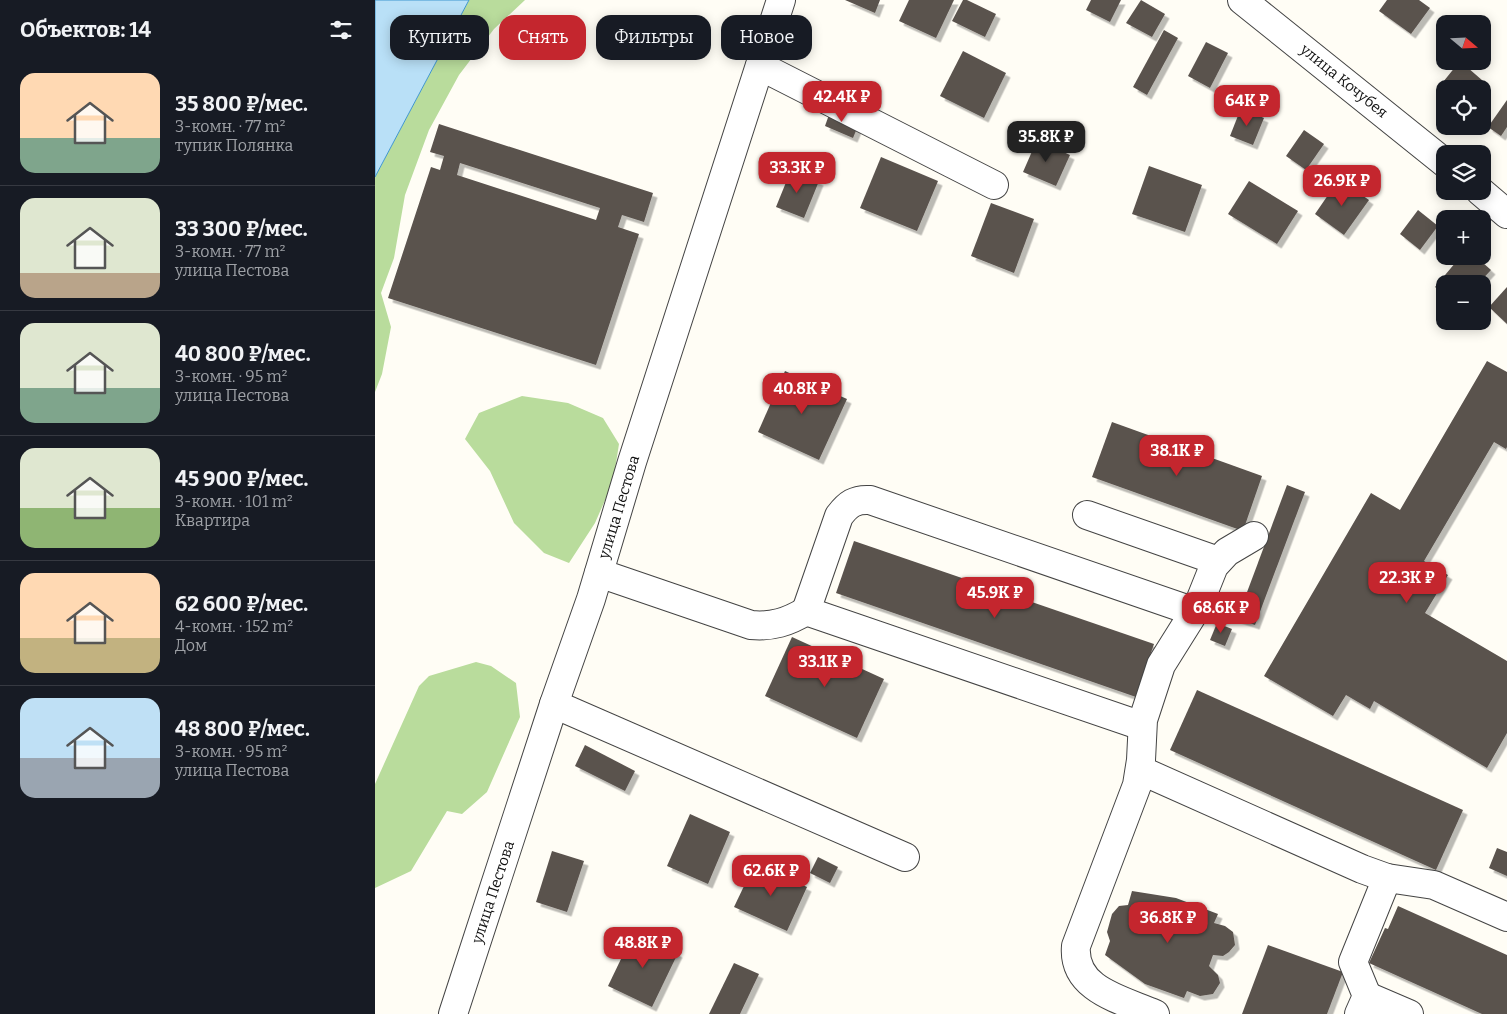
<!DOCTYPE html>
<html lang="ru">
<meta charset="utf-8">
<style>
body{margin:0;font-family:Bitter,serif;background:#20242c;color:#f1f3f6;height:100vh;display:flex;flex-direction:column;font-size:19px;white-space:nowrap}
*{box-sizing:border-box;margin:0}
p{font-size:16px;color:#9ea1a6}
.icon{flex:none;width:28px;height:28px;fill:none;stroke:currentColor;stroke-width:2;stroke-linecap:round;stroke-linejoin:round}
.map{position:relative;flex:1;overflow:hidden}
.drawer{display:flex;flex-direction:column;background:#171b24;width:375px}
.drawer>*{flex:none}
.banner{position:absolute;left:15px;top:15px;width:475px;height:45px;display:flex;gap:10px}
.needle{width:32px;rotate:109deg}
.fabs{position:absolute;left:1061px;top:15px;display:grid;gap:10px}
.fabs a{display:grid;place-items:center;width:55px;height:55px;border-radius:10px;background:#171b24;box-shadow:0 2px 12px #0003;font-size:25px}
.price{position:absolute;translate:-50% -42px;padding:0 11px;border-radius:10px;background:#c4262e;color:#fff;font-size:16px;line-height:32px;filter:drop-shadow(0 1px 2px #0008)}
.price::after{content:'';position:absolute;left:50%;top:30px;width:15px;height:11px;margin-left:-8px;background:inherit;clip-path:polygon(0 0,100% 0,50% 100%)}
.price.current{background:#222;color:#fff}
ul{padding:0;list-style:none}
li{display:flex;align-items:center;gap:15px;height:125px;padding:0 20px}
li+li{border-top:1px solid #363941}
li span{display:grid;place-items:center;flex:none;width:140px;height:100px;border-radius:15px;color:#555}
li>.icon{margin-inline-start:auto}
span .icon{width:60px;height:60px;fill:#fffc;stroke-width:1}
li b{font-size:21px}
h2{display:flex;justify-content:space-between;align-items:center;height:60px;padding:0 20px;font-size:21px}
.pill{padding:0 18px;border-radius:15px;background:#171b24;box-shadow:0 2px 12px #0003;font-size:18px;line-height:45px}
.pill.current{background:#c4262e;color:#fff}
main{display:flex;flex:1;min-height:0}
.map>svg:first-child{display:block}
</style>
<main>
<section class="drawer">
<h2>Объектов: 14<svg class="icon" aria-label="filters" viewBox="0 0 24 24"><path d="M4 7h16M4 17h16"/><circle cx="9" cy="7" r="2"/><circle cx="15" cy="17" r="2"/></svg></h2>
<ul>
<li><span style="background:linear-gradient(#ffd9b3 65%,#7fa58c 0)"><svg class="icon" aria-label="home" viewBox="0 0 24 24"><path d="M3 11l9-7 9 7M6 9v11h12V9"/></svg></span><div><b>35 800 ₽/мес.</b><p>3-комн. · 77 m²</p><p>тупик Полянка</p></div></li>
<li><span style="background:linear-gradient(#dfe7d0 75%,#b9a48a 0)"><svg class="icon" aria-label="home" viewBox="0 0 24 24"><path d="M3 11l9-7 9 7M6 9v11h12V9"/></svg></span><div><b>33 300 ₽/мес.</b><p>3-комн. · 77 m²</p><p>улица Пестова</p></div></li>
<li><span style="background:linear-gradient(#dfe7d0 65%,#7fa58c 0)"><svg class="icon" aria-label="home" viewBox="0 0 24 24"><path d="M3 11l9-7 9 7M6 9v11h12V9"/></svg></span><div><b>40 800 ₽/мес.</b><p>3-комн. · 95 m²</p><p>улица Пестова</p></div></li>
<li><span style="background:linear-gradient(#dfe7d0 60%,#8fb573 0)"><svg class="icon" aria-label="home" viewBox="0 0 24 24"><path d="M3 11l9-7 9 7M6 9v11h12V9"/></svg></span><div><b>45 900 ₽/мес.</b><p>3-комн. · 101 m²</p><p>Квартира</p></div></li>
<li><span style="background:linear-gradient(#ffd9b3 65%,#c2b280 0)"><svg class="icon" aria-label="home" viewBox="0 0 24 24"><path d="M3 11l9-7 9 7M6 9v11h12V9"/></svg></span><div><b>62 600 ₽/мес.</b><p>4-комн. · 152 m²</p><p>Дом</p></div></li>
<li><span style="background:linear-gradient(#bfe0f5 60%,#9aa5b1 0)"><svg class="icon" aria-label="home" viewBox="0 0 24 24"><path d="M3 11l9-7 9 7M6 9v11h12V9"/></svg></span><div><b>48 800 ₽/мес.</b><p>3-комн. · 95 m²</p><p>улица Пестова</p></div></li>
</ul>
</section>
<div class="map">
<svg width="1132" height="1014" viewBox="0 0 1132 1014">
<defs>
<filter id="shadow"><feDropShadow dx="4.5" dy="4.5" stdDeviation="0" flood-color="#0004"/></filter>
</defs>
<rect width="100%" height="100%" fill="#fffdf5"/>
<!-- forest -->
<g fill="#b9dc9c">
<path d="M 94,0 L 150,0 L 119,29 L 84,75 L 54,130 L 30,195 L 19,258 L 6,293 L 16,327 L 7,374 L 0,392 L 0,177 Z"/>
<path d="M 147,396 L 193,403 L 228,418 L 244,444 L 238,482 L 220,523 L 194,563 L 169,553 L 139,523 L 115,471 L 90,439 L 104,413 Z"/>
<path d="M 101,662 L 116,666 L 141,683 L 145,717 L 112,792 L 87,814 L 72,811 L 36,871 L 0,888 L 0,784 L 44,686 L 54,676 Z"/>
</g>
<!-- water -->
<path fill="#b9e0f7" stroke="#3f96cf" d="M 0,0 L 94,0 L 0,177 Z"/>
<!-- building -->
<g fill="#5a524d" fill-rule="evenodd" filter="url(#shadow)">
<path d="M 470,0 L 505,0 L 500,13 Z"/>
<path d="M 534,0 L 579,0 L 561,38 L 524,21 Z"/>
<path d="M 588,0 L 592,0 L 621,14 L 610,37 L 577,21 Z"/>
<path d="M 716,0 L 746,0 L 735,22 L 711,10 Z"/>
<path d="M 766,0 L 790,14 L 777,37 L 751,23 Z"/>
<path d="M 1012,0 L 1044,0 L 1055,8 L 1036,34 L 1004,11 Z"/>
<path d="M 1086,16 L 1095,24 L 1080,24 Z"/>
<path d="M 789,30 L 803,38 L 772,95 L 758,87 Z"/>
<path d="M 831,42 L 853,53 L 835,88 L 813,76 Z"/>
<path d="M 588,51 L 631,73 L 609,118 L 565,96 Z"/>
<path d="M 1085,61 L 1108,81 L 1101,89 L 1070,89 L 1070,92 L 1064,87 Z"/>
<path d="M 1132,100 L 1132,127 L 1126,136 L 1113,127 Z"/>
<path d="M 866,108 L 889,118 L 878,145 L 855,136 Z"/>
<path d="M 456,109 L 485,121 L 478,138 L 450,126 Z"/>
<path d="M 64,124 L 278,193 L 269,222 L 247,215 L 243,227 L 264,234 L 221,365 L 13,298 L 56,167 L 65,170 L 69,156 L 55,152 ZM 85,163 L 225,208 L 221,220 L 82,175 Z"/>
<path d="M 929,130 L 949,144 L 931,170 L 911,156 Z"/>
<path d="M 662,140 L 695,155 L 681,186 L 648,172 Z"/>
<path d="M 506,157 L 563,181 L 542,231 L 485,208 Z"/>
<path d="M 774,166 L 827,185 L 810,232 L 757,214 Z"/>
<path d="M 416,170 L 444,181 L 429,218 L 401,207 Z"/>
<path d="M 964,179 L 994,200 L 969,235 L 940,214 Z"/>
<path d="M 874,181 L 923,211 L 902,244 L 853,214 Z"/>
<path d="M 616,203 L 659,219 L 639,273 L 596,256 Z"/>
<path d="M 1043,210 L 1063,226 L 1045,250 L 1025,234 Z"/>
<path d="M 1086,256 L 1100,256 L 1116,270 L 1103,284 L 1070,284 L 1070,295 L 1060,287 Z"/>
<path d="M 1132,287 L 1132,324 L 1114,307 Z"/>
<path d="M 1112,361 L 1132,372 L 1132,447 L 1131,449 L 1119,442 L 1049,561 L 1073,575 L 1050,613 L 1132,661 L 1132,733 L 1112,768 L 999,701 L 995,709 L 971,695 L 958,716 L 889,676 L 996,493 L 1025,510 Z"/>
<path d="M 410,371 L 472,399 L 444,460 L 383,432 Z"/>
<path d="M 737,422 L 887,476 L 868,531 L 717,477 Z"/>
<path d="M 912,485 L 930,492 L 880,625 L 862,619 Z"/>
<path d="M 479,541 L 779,644 L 761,697 L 461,593 Z"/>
<path d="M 842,623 L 857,629 L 850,646 L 835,640 Z"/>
<path d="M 417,637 L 509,679 L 482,738 L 390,696 Z"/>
<path d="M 822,690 L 1088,810 L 1061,870 L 795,750 Z"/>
<path d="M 210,745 L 260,771 L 250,791 L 200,766 Z"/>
<path d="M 315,814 L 355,832 L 333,884 L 292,866 Z"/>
<path d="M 1122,848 L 1132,852 L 1132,876 L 1114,868 Z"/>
<path d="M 177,851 L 209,861 L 192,912 L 161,902 Z"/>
<path d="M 443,857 L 463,867 L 455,883 L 435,873 Z"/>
<path d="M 380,863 L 432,887 L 412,931 L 359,907 Z"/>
<path d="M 757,891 L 801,898 L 843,914 L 839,923 L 850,926 L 858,932 L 860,945 L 854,952 L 848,956 L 838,955 L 834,966 L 843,975 L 845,983 L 838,994 L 825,996 L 812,991 L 809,998 L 770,984 L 730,955 L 735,941 L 732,932 L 737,914 L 744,906 L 753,905 Z"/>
<path d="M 1023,906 L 1132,955 L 1132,1014 L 1107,1014 L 994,963 L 1010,928 L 1013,929 Z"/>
<path d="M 259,932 L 303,953 L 277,1007 L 233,986 Z"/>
<path d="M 893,945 L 968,972 L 952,1014 L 867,1014 Z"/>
<path d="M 359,963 L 384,974 L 365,1014 L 334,1014 Z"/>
</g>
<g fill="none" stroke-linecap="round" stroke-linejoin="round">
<!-- minor casing -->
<g stroke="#444" stroke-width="30">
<g id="minor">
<path d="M 867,0 L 1070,163"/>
<path d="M 385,66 L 619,185"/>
<path d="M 1105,191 L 1132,214"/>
<path d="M 712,515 L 843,561"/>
<path d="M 224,573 L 376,625 C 397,627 413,622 431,611"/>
<path d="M 179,704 L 530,857"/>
<path d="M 767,726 L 431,611 L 464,516 C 473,504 480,499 495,500 L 820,612"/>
<path d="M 765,770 L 987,869 L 1012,878 L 1059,885 L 1132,917"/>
<path d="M 992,996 L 1034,1014"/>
<path d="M 78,1014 L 179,704 L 216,599 L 257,462 L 406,0"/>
<path d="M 780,1014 C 748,1000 697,990 701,946 L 762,785 L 766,760 L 768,720 L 786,665 L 823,606 L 839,566 L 852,552 L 879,536"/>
<path d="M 984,1014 L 992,996 L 978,962 L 1012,878"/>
</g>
</g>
<!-- minor -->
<use href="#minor" stroke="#fff" stroke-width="28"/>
</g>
<g text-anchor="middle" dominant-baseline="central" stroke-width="5" stroke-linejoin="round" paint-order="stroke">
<!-- street labels -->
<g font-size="15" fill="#111" stroke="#fff">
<text transform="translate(969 81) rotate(39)">улица Кочубея</text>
<text transform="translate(244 507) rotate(-73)">улица Пестова</text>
<text transform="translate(118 892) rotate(-72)">улица Пестова</text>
</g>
</g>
</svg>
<div class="fabs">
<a><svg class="needle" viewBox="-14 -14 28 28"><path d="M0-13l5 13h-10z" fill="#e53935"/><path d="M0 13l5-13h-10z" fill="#9ea1a6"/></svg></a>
<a><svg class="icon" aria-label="locate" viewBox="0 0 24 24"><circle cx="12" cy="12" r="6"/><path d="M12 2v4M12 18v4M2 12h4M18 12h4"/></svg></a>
<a><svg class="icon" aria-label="layers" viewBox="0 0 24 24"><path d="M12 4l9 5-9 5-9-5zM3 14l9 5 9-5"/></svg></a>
<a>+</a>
<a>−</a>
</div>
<b class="price" style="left:467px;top:123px">42.4K ₽</b>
<b class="price" style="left:872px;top:127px">64K ₽</b>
<b class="price current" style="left:671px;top:163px">35.8K ₽</b>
<b class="price" style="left:422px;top:194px">33.3K ₽</b>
<b class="price" style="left:967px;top:207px">26.9K ₽</b>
<b class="price" style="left:427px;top:415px">40.8K ₽</b>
<b class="price" style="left:802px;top:477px">38.1K ₽</b>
<b class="price" style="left:1032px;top:604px">22.3K ₽</b>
<b class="price" style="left:620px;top:619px">45.9K ₽</b>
<b class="price" style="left:846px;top:634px">68.6K ₽</b>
<b class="price" style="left:450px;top:688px">33.1K ₽</b>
<b class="price" style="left:396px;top:897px">62.6K ₽</b>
<b class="price" style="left:793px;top:944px">36.8K ₽</b>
<b class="price" style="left:268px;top:969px">48.8K ₽</b>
<div class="banner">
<a class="pill">Купить</a>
<a class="pill current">Снять</a>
<a class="pill">Фильтры</a>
<a class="pill">Новое</a>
</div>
</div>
</main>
